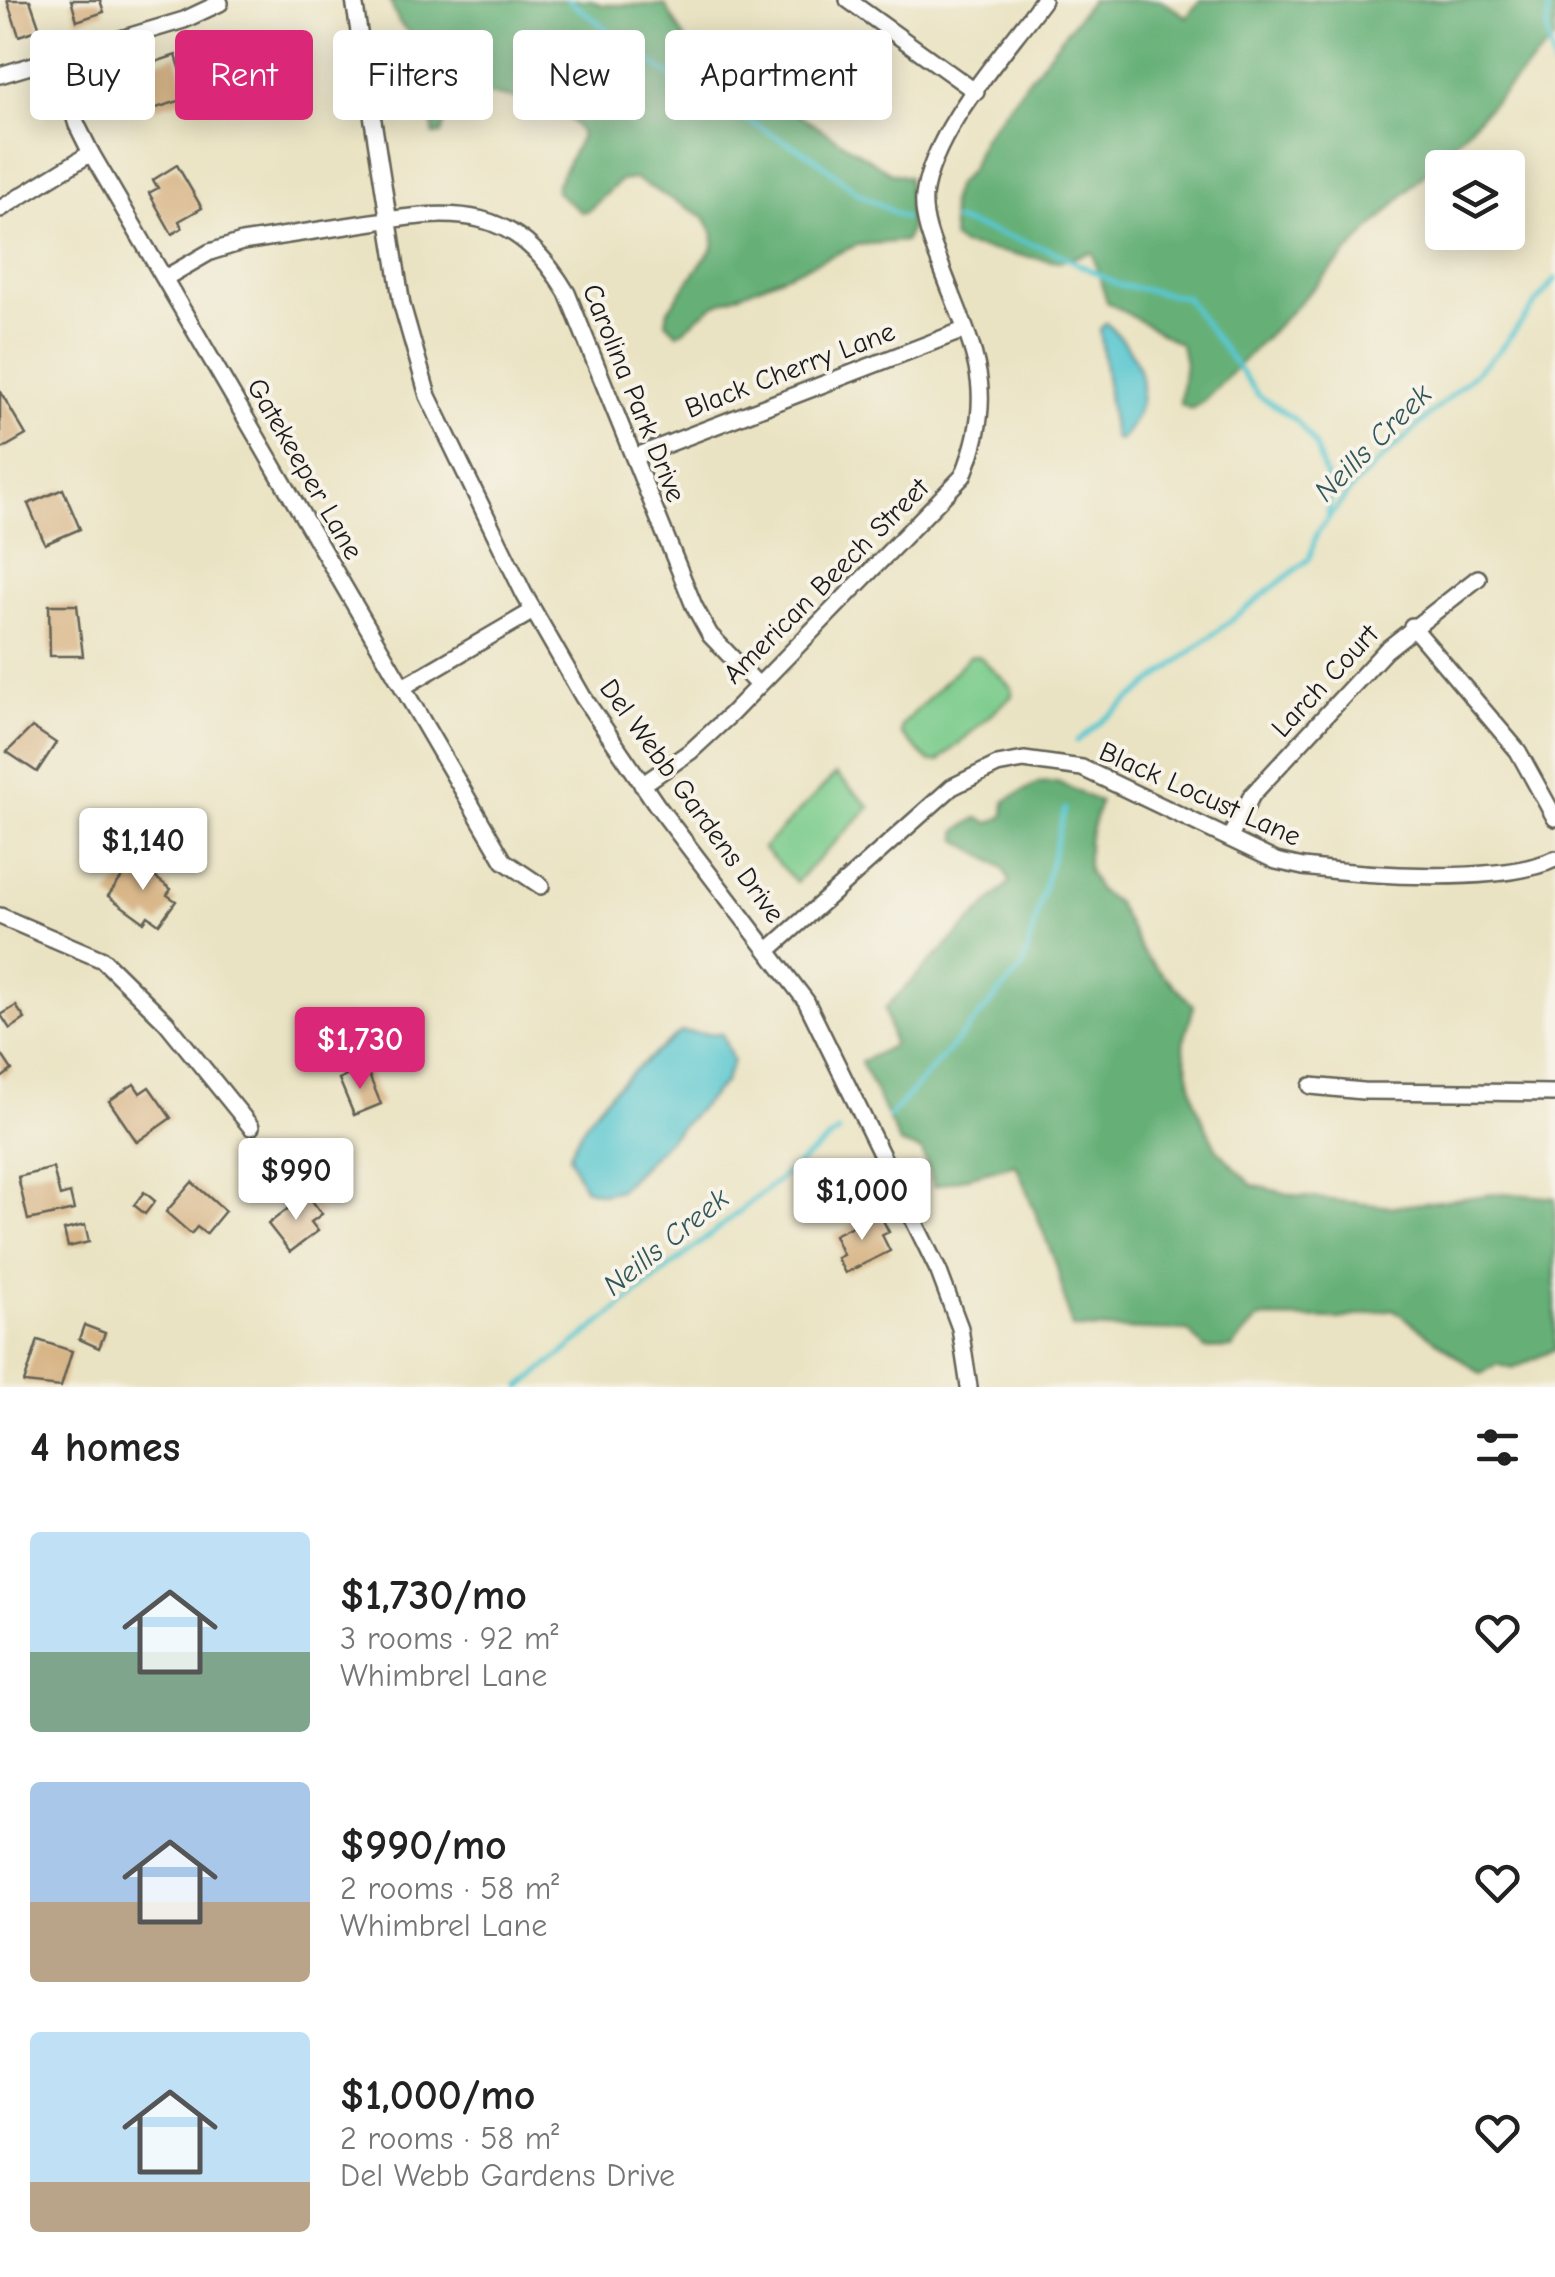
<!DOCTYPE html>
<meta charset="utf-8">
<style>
body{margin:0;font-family:"Comic Neue",sans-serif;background:#f2f2f2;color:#222;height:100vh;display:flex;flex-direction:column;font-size:38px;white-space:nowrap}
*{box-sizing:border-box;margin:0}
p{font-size:32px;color:#767676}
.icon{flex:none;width:55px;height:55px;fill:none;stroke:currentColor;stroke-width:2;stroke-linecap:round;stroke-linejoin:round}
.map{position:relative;height:1387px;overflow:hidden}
.side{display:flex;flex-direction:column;background:#fff;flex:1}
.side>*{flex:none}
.guide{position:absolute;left:30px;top:30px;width:1000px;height:90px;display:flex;gap:20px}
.tools{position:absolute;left:1425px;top:150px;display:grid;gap:20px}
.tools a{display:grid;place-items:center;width:100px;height:100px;border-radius:10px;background:#fff;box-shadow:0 5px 25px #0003;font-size:50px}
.price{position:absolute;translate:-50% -85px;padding:0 22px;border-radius:10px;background:#fff;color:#222;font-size:32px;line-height:65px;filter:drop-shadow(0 2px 5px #0008)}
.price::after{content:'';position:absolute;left:50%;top:60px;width:30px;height:22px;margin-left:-15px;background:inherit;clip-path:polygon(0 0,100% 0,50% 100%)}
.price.selected{background:#db2777;color:#fff}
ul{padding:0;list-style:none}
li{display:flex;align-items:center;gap:30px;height:250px;padding:0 30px}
li span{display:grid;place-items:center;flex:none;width:280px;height:200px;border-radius:10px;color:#555}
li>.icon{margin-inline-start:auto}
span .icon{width:120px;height:120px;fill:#fffc;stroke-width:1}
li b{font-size:42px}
h2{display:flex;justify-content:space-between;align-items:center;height:120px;padding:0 30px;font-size:42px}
.pill{padding:0 35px;border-radius:10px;background:#fff;box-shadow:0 5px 25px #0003;font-size:35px;line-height:90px}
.pill.selected{background:#db2777;color:#fff}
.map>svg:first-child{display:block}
</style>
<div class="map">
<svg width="1555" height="1387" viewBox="0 0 1555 1387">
<rect width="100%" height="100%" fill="#f7f3e8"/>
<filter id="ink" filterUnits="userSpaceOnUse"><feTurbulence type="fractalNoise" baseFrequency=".01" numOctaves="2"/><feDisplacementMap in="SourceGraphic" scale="20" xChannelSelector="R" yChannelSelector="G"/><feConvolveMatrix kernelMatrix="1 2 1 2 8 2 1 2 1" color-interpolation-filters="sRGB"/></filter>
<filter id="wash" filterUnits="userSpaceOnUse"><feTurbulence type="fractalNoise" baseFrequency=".0048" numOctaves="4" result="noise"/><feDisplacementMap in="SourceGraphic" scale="40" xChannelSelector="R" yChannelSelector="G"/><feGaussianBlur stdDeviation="2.25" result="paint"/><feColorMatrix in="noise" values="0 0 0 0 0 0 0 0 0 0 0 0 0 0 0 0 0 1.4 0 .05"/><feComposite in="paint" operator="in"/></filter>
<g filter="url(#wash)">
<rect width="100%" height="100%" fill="#eae3c3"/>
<!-- green -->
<g fill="#7dcc8d" stroke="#4c7454" stroke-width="2.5">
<path d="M 970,656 L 979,656 L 1012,688 L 1012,696 L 939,761 L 930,762 L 901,734 L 902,725 Z"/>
<path d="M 836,774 L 870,807 L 796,882 L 763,848 Z"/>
</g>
<!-- forest -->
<g fill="#66b078" stroke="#41664a" stroke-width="2.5">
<path d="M 389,0 L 591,0 L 602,5 L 665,5 L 689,46 L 891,173 L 908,177 L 910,230 L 905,241 L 857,245 L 712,306 L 678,334 L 666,322 L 668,310 L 713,247 L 714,235 L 704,217 L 635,179 L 620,181 L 588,211 L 581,212 L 556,192 L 556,186 L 581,136 C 571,98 486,94 454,91 L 441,134 L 434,135 L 418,43 L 399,22 Z"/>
<path d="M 1091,0 L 1161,0 L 1187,17 L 1200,0 L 1555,0 L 1555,39 L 1203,402 L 1191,409 L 1180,404 L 1185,363 L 1181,345 L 1107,302 L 1092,252 L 1058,262 L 962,245 L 953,239 L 950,203 L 956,185 L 971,169 L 982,139 Z"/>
<path d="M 1057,782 L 1100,802 L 1088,841 L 1088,870 L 1099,891 L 1116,902 L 1145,956 L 1194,1006 L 1183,1044 L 1195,1102 L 1216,1148 L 1252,1185 L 1297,1196 L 1392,1207 L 1503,1193 L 1555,1198 L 1555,1349 L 1513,1369 L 1497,1364 L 1481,1374 L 1393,1309 L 1339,1319 L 1259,1318 L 1232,1348 L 1205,1349 L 1188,1331 L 1072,1328 L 1056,1264 L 1016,1164 L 934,1186 L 922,1151 L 900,1143 L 861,1062 L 893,1045 L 885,1008 L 1010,882 L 1003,868 L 958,840 L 957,831 L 977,818 L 990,823 L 1004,816 L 1005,801 L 1038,783 Z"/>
</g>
<!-- water -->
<g fill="#5ac7d0" stroke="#3b7276" stroke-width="2.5">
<path d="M 1106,323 C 1144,357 1157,399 1120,440 L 1114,438 L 1100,329 Z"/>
<path d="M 681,1032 L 722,1034 L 733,1061 L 724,1083 L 619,1190 L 602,1194 L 584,1188 L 569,1156 C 590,1101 637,1068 681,1032 Z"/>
</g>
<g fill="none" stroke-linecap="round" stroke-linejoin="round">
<!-- stream -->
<g stroke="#5ac7d0" stroke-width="5">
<path d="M 568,0 L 677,81 L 815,158 L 858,193 L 904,218"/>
<path d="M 1549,0 L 1547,30 L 1555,71"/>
<path d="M 954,220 L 1051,250 L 1119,285 L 1185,297 L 1258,395 L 1297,421 L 1315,445 L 1331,493 L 1328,514"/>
<path d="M 1077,741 L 1309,559 L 1317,533 L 1356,483 L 1498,352 L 1555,279"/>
<path d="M 889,1117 L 1023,967 L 1065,809"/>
<path d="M 521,1387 L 838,1132"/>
</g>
</g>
<g id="blocks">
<!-- building -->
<g fill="#d8b587">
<path d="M 7,0 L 30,0 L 40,29 L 19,36 Z"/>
<path d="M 71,0 L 100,0 L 104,12 L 77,21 Z"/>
<path d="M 267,40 L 282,89 L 243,94 L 230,51 Z"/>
<path d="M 222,50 L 236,96 L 199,107 L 187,66 Z"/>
<path d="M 176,55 L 189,98 L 153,109 L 140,67 Z"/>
<path d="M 177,165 L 202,208 L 179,221 L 182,228 L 172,234 L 149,193 L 158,188 L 153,180 Z"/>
<path d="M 0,391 L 26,435 L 0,450 Z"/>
<path d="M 63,489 L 80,529 L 45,544 L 28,504 Z"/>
<path d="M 49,605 L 77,605 L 83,656 L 50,656 Z"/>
<path d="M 32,727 L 56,743 L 37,772 L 7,752 Z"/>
<path d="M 137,857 L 155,871 L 152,875 L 171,889 L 167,895 L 176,901 L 159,924 L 148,916 L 144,922 L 108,896 Z"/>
<path d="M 16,1006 L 25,1019 L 10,1029 L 1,1015 Z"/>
<path d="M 0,1052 L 12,1070 L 0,1079 Z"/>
<path d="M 366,1068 L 381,1104 L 354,1115 L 339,1079 Z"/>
<path d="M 134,1084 L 140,1093 L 149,1087 L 171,1118 L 137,1142 L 109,1101 Z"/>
<path d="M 53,1168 L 60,1196 L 70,1193 L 74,1210 L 28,1220 L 18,1177 Z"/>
<path d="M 192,1182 L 225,1211 L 206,1234 L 197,1227 L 191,1234 L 166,1212 Z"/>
<path d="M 144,1192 L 155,1201 L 145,1214 L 134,1205 Z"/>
<path d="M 307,1194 L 322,1214 L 311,1222 L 318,1231 L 290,1252 L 268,1224 Z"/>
<path d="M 879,1213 L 889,1232 L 882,1235 L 890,1251 L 845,1273 L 837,1258 L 843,1255 L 834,1235 Z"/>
<path d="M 85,1225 L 89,1242 L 68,1247 L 64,1230 Z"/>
<path d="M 84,1325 L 105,1333 L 99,1348 L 79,1339 Z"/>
<path d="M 38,1340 L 72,1351 L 61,1387 L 24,1383 Z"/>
</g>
</g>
</g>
<g filter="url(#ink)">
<use href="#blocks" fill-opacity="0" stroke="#646256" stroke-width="2.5"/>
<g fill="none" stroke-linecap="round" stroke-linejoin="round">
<!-- minor casing -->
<g stroke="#646256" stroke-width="20">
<g id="minor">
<path d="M 354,0 L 402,305 L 428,396 L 524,594 L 583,697 L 656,804 L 806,1001 L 939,1272 L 960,1328 L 969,1387"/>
<path d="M 848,0 L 976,92"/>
<path d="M 56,57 L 77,125 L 91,153 L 504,861 L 541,886"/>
<path d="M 0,75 L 184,20 L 220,3"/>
<path d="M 0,209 L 91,153"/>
<path d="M 165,278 L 210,252 L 242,242 C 283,236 325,229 366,223 C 457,209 514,204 567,293 L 694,606 L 710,635 L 758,685"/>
<path d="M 634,457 L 964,330"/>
<path d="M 1412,626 L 1518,751 L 1555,818"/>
<path d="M 403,687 L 533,611"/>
<path d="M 642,785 L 691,751 L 731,714 L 963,476 C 1000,386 971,348 940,263 C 932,243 922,218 924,196 C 933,129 1004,54 1043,0"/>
<path d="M 1230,837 L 1252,795 L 1386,650 L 1478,578"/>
<path d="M 0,916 L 103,960 L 166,1022 L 251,1127"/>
<path d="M 770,949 L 952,787 L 997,765 L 1024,760 L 1082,768 L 1276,861 L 1303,867 C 1365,875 1500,885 1555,859"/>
<path d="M 1311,1086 L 1363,1091 L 1555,1093"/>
</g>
</g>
<!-- minor -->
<use href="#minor" stroke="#fff" stroke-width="15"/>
</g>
</g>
<g text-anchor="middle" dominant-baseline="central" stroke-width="8" stroke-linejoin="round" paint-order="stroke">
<!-- street labels -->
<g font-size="28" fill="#1c1c1c" stroke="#f7f3e8">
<text transform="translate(790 370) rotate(-21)">Black Cherry Lane</text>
<text transform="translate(634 393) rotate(68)">Carolina Park Drive</text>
<text transform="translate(305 469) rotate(60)">Gatekeeper Lane</text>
<text transform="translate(826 581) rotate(-45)">American Beech Street</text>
<text transform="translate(1325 681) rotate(-47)">Larch Court</text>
<text transform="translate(1200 794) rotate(24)">Black Locust Lane</text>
<text transform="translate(692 801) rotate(54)">Del Webb Gardens Drive</text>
</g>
<!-- water labels -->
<g font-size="30" font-style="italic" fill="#32585b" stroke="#f7f3e8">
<text transform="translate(1373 443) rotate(-45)">Neills Creek</text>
<text transform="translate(666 1242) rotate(-39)">Neills Creek</text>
</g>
</g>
</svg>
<div class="tools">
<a><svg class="icon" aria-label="layers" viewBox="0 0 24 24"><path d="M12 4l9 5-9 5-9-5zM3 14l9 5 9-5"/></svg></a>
</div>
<b class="price" style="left:143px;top:893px">$1,140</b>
<b class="price selected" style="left:360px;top:1092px">$1,730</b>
<b class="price" style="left:296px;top:1223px">$990</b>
<b class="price" style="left:862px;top:1243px">$1,000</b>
<div class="guide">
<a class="pill">Buy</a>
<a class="pill selected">Rent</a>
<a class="pill">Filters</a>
<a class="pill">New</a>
<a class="pill">Apartment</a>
</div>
</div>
<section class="side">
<h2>4 homes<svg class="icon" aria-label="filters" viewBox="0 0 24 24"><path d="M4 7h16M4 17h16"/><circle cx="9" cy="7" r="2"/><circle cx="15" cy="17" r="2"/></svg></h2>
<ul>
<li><span style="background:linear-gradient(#bfe0f5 60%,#7fa58c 0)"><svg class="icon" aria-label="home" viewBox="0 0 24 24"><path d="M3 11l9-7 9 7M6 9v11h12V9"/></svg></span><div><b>$1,730/mo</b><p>3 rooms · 92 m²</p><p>Whimbrel Lane</p></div><svg class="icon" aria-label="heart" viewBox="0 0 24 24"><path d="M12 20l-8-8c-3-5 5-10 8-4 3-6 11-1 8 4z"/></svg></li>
<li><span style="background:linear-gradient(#a9c7e8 60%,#b9a48a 0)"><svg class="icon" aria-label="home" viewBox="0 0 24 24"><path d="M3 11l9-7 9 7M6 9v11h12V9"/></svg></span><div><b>$990/mo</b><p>2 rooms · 58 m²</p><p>Whimbrel Lane</p></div><svg class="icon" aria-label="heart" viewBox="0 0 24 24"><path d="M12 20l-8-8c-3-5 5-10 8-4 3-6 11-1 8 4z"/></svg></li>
<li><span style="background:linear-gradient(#bfe0f5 75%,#b9a48a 0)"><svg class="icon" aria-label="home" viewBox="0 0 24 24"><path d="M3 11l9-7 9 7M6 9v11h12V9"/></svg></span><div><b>$1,000/mo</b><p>2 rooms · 58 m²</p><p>Del Webb Gardens Drive</p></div><svg class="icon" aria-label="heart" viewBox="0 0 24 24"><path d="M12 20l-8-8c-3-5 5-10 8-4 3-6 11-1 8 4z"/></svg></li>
</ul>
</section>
